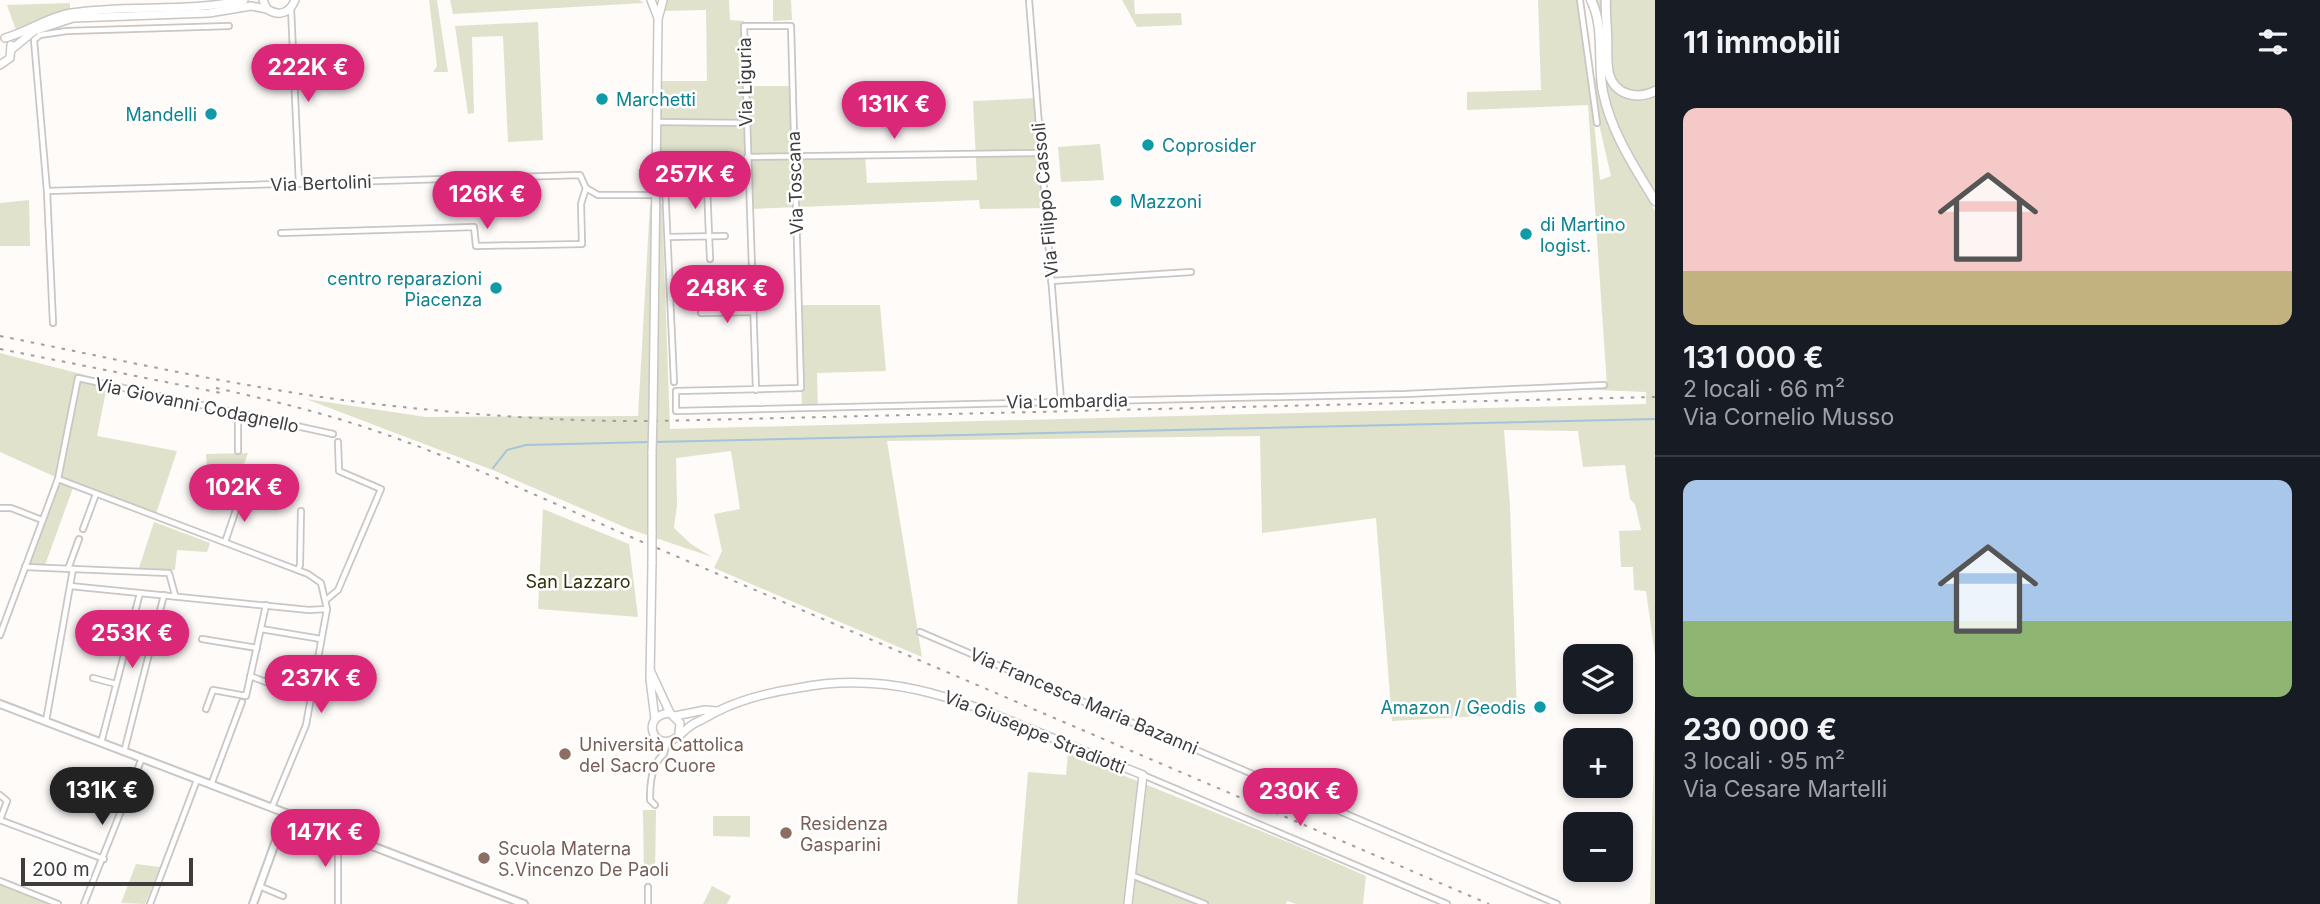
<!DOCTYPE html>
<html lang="it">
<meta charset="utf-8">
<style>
body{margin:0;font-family:Inter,sans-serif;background:#20242c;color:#f1f3f6;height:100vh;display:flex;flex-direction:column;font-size:26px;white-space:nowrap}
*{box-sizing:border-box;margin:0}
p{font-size:23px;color:#9ea1a6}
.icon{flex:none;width:38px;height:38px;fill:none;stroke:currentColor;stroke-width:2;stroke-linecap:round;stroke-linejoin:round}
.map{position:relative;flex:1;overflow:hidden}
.panel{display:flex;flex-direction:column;background:#171b24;width:665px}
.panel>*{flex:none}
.controls{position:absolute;left:1563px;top:644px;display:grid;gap:14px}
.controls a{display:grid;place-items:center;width:70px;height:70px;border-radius:14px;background:#171b24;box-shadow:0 4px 10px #0003;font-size:35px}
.scale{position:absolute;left:21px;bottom:18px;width:172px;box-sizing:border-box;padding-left:7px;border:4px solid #3e3c3c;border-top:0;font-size:19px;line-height:24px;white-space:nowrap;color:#3e3c3c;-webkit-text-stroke:5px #fff;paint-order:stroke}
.price{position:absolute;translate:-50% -60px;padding:0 16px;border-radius:24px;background:#db2777;color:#fff;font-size:23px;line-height:46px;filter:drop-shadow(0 2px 4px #0008)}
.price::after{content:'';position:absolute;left:50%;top:42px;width:21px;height:16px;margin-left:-10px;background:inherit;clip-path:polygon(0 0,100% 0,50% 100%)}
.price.selected{background:#222;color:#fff}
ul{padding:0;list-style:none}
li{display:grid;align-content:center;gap:14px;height:371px;padding:0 28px}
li+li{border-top:2px solid #363941}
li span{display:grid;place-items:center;height:217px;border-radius:14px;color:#555}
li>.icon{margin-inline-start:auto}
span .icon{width:126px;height:126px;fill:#fffc;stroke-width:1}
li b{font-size:30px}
h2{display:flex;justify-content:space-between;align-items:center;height:84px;padding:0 28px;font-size:30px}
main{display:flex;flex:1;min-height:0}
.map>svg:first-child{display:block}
</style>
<main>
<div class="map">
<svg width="1655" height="904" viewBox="0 0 1655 904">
<rect width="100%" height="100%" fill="#fefbf9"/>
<!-- green -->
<g fill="#e0e2cc">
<path d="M 429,0 L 437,0 L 448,72 L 433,72 L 437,66 Z"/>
<path d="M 450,0 L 639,0 L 644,3 L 453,14 Z"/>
<path d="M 667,0 L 729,0 L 730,20 L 744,21 L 745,86 L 793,86 L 795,156 L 865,154 L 867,183 L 977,180 L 973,101 L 1037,98 L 1045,208 L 980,209 L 979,200 L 749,209 L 748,156 L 660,159 L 660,81 L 707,81 L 706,10 L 661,11 Z"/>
<path d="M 773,0 L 791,0 L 792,20 L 773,21 Z"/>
<path d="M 1122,0 L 1134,0 L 1135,14 L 1181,13 L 1182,25 L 1137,27 Z"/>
<path d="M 1538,0 L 1581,0 L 1600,180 L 1611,176 L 1599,124 L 1594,79 L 1598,78 L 1615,138 L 1655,211 L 1655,655 L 1646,591 L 1634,590 L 1633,567 L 1621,567 L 1619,531 L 1641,530 L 1635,504 L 1630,499 L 1625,465 L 1583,467 L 1578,431 L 1504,430 L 1510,505 L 1517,714 L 1392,721 L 1376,518 L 1262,533 L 1260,436 L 887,441 L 922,657 L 714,568 L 722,551 L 714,514 L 740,509 L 731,451 L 676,458 L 677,505 L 674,528 L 691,544 L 712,557 L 629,529 L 495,471 L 306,399 L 426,417 L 638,416 L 650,205 L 662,204 L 670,429 L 1646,404 L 1646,392 L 1549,388 L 1607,386 L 1588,105 L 1467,110 L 1467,92 L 1541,90 Z"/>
<path d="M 1594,0 L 1603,0 L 1614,88 L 1655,95 L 1655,195 C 1640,171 1623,146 1614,118 C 1601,81 1599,39 1594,0 Z"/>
<path d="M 1608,0 L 1655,0 L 1655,87 C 1648,91 1643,93 1634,92 C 1602,90 1609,24 1608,0 Z"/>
<path d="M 70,3 L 70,10 L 48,16 L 16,30 L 7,5 Z"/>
<path d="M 538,22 L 543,140 L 508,142 L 503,36 L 472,37 L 474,113 L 468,114 L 455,26 Z"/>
<path d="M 1100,144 L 1104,180 L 1061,182 L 1058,147 Z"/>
<path d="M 29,200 L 30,246 L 0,246 L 0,203 Z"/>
<path d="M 798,305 L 880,305 L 886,371 L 817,373 L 818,408 L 802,408 Z"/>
<path d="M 0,353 L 108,381 L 97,436 L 177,451 L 156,514 L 74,485 L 44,568 L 25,567 L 58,478 L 0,452 Z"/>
<path d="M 248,453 L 240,475 L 223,469 L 207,470 L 206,454 Z"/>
<path d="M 543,509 L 629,544 L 638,617 L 538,609 Z"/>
<path d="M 154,522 L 210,543 L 207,552 L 177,550 L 175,570 L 139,568 Z"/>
<path d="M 1655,705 L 1655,904 L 1648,904 L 1650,903 Z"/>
<path d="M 1068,753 L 1293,844 L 1366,876 L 1363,904 L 1296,904 L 1287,901 L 1286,904 L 1017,904 L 1028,772 L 1066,775 Z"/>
<path d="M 643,810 L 656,810 L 655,876 L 644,876 Z"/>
<path d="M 713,816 L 750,816 L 750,837 L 713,836 Z"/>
<path d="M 136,864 L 160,867 L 145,904 L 121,903 Z"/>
<path d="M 0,881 L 58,904 L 0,904 Z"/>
<path d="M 712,886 L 731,896 L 727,904 L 703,904 Z"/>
</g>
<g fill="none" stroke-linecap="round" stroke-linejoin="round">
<!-- stream -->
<g stroke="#a5c4da" stroke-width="2">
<path d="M 655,442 L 1655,419"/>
<path d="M 493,468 L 507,450 L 526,445 L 650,442"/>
</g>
<!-- minor casing -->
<g stroke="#c9c6c4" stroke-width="8">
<g id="minor">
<path d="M 1029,0 L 1061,401"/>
<path d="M 1580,0 L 1597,123"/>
<path d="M 291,8 L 299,184"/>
<path d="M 657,122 L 746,123"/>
<path d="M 747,157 L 1041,153"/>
<path d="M 706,162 L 710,259"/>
<path d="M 664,163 L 674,382"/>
<path d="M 47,191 L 580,175 L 586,188"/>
<path d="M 281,233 L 474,227 L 476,246 L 582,244 L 581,204 L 586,188 L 598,195 L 655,195"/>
<path d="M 668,237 L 725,236"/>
<path d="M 1051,281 L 1191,272"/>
<path d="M 701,313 L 753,312"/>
<path d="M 53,323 L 47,191 L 34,40 L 40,35 L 67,31 L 229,26"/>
<path d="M 756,390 L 744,26 L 791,26 L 801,388 L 676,391 L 676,411 L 1406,394 L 1604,385"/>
<path d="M 238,451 L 238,414"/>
<path d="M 58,479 L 308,574 L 321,583 L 327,609 L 306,725 L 272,807"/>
<path d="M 0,508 L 11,508 L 42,520"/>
<path d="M 83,529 L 96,494"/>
<path d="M 225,542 L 240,498"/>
<path d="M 25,567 L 169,573 L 175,595"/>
<path d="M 68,569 L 79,539"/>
<path d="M 298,570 L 300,565 L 301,511"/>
<path d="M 70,586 L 309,610 L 327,609"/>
<path d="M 326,600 L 338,590 L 381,489 L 339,471 L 338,442"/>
<path d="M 261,629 L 321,639"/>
<path d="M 920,632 L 1557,904"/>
<path d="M 0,635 L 58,479 L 78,378 L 333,434"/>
<path d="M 202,639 L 257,648"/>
<path d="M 250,676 L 311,699"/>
<path d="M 93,678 L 116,684"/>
<path d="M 206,709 L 213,690 L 246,696 L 266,605"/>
<path d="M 46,721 L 73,569"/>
<path d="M 101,743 L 140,593"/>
<path d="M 124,752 L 164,595"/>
<path d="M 1143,775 L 1447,904"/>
<path d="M 211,785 L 242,702"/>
<path d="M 0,795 L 7,801 L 0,820"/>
<path d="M 655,805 L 650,800 C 650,785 651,764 664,754 L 667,742"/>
<path d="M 0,820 L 104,859"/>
<path d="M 1131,875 L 1205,904"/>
<path d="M 0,881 L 58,904"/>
<path d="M 259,886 L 283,896"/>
<path d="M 84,904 L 142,758"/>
<path d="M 150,904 L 197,780"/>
<path d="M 338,904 L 338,834"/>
<path d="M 648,904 L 648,887"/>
</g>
</g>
<!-- secondary casing -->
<g stroke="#c9c6c4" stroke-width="10">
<g id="secondary">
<path d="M 0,704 L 524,904"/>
<path d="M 253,904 L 286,813"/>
</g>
</g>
<!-- primary casing -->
<g stroke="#c9c6c4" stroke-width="10">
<g id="primary">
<path d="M 263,0 L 267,9 C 279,17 290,13 295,0"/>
<path d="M 651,0 L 658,18"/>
<path d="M 5,38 C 28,32 47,17 71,13 C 128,4 187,13 244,0"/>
<path d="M 12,49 L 34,31 L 73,18 L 209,13 L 251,6 L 267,9"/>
<path d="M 0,65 L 10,58 L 11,45"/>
<path d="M 653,414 L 658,19 L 663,0"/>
<path d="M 652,452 L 652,534"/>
<path d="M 652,562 L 650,679 L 655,719"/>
<path d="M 651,672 L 670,713"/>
<path d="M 675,716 L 705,710 L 717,711"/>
<path d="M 679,733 L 680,723 L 670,713 C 641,715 652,749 672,740 C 679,738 686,727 697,722 C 704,719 710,715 716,712 C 740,700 771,692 798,688 C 884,671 952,696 1030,729 C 1068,744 1105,760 1143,775 L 1128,904"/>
</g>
</g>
<!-- trunk casing -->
<g stroke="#c9c6c4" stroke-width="11">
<g id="trunk">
<path d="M 1591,0 C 1605,28 1597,62 1603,92 C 1611,132 1634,166 1655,201"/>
<path d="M 1606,0 C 1605,11 1607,23 1607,34 C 1608,47 1606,61 1609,74 C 1615,95 1637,100 1655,91"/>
</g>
</g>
<!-- minor -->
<use href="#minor" stroke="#fff" stroke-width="4.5"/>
<!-- secondary -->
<use href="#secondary" stroke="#fff" stroke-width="6"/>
<!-- primary -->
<use href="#primary" stroke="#fff" stroke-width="7"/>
<!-- trunk -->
<use href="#trunk" stroke="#fff" stroke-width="8"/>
<!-- rail -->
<g stroke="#a19e9d" stroke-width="2" stroke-dasharray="3.5 7" stroke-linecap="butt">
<path d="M 0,336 C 121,360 243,388 366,403 C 462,414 560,422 657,421 L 1655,397"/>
<path d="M 0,349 L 226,394"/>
<path d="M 216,388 C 270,400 324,413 376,431 C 468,463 557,505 647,544"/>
<path d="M 657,548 L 1489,904"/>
</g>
<!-- primary-bridge casing -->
<g stroke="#c9c6c4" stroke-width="10" stroke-linecap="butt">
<g id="primary-bridge">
<path d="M 652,452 L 653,414"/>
<path d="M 652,562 L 652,534"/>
</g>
</g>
<!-- primary-bridge -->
<use href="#primary-bridge" stroke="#fff" stroke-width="7"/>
</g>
<!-- markers -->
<g fill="#0f9aa8" stroke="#fff" stroke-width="2.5">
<circle cx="602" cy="99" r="7"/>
<circle cx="211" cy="114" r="7"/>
<circle cx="1148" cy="145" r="7"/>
<circle cx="1116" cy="201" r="7"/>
<circle cx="1526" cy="234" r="7"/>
<circle cx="496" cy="288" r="7"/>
<circle cx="1540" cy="707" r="7"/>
</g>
<g fill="#8d6e63" stroke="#fff" stroke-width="2.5">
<circle cx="565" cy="754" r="7"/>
<circle cx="786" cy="833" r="7"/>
<circle cx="484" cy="858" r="7"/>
</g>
<g text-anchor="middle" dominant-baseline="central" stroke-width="5" stroke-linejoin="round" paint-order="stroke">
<!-- street labels -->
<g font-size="18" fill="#3e3c3c" stroke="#fff">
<text transform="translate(745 82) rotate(-91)">Via Liguria</text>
<text transform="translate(321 183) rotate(-2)">Via Bertolini</text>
<text transform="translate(795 183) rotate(-92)">Via Toscana</text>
<text transform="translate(1045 200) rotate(-95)">Via Filippo Cassoli</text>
<text transform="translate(1067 401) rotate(-1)">Via Lombardia</text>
<text transform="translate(197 405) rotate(12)">Via Giovanni Codagnello</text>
<text transform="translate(1084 701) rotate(23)">Via Francesca Maria Bazanni</text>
<text transform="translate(1035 732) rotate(22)">Via Giuseppe Stradiotti</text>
</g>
<!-- culture labels -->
<g font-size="18" fill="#0d838f" stroke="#fff" text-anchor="start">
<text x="616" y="99">Marchetti</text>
<text x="197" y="114" text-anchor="end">Mandelli</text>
<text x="1162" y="145">Coprosider</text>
<text x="1130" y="201">Mazzoni</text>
<text x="1540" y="224">di Martino<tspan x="1540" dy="21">logist.</tspan></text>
<text x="482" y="278" text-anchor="end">centro reparazioni<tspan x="482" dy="21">Piacenza</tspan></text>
<text x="1526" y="707" text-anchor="end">Amazon / Geodis</text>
</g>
<!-- park labels -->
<g font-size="18" fill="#313208" stroke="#fff">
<text x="578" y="581">San Lazzaro</text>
</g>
<!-- education labels -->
<g font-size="18" fill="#785e54" stroke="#fff" text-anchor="start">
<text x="579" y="744">Università Cattolica<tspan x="579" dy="21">del Sacro Cuore</tspan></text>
<text x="800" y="823">Residenza<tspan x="800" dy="21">Gasparini</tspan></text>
<text x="498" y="848">Scuola Materna<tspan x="498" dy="21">S.Vincenzo De Paoli</tspan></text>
</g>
</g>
</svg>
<div class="controls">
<a><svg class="icon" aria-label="layers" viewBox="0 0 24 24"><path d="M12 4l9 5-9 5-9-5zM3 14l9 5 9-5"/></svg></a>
<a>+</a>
<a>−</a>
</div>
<div class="scale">200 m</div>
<b class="price" style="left:308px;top:104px">222K €</b>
<b class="price" style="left:894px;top:141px">131K €</b>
<b class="price" style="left:695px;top:211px">257K €</b>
<b class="price" style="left:487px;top:231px">126K €</b>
<b class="price" style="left:727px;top:325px">248K €</b>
<b class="price" style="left:244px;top:524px">102K €</b>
<b class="price" style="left:132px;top:670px">253K €</b>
<b class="price" style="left:321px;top:715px">237K €</b>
<b class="price selected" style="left:102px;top:827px">131K €</b>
<b class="price" style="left:1300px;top:828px">230K €</b>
<b class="price" style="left:325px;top:869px">147K €</b>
</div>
<section class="panel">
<h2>11 immobili<svg class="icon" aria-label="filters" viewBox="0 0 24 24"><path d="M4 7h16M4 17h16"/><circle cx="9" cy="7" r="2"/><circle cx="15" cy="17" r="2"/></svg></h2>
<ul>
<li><span style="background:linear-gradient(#f6c9c9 75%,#c2b280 0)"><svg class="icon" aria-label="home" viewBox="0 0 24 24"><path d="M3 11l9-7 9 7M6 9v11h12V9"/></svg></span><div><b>131 000 €</b><p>2 locali · 66 m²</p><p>Via Cornelio Musso</p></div></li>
<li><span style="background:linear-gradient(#a9c7e8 65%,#8fb573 0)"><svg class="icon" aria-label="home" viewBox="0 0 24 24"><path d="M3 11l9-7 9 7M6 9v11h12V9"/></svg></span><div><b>230 000 €</b><p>3 locali · 95 m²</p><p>Via Cesare Martelli</p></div></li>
</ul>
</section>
</main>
